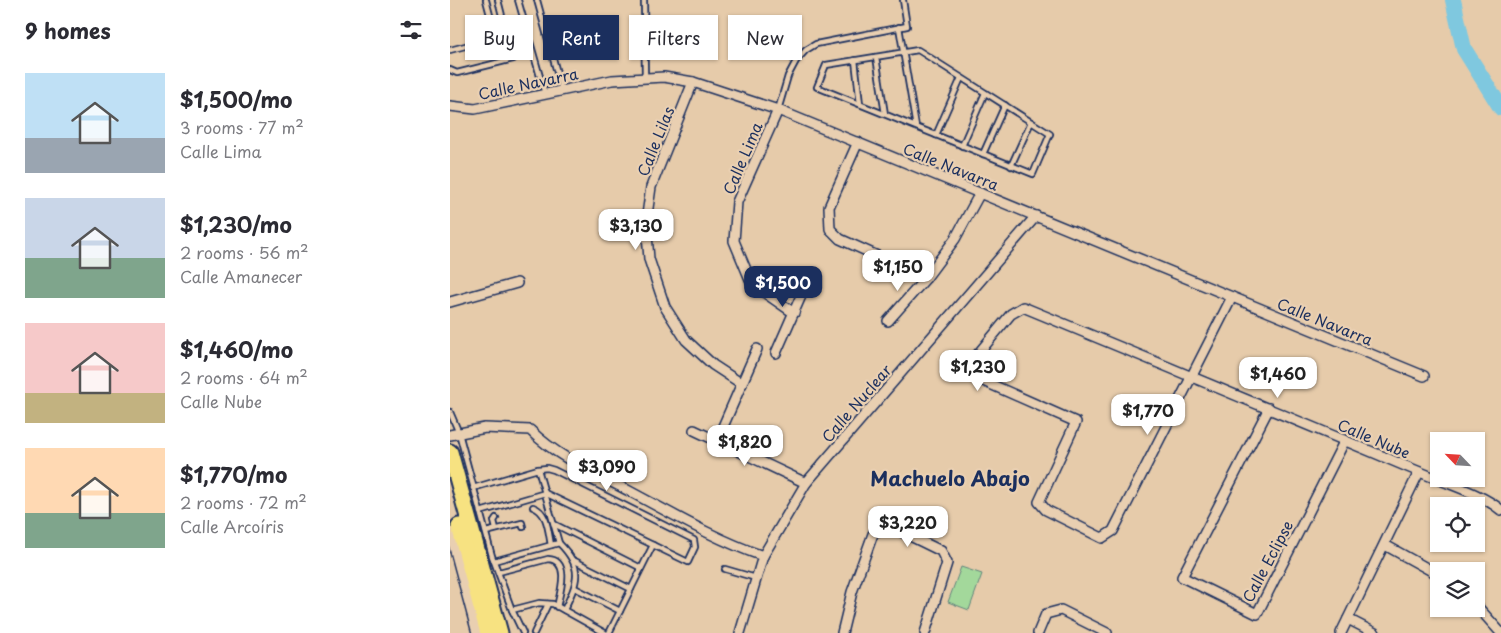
<!DOCTYPE html>
<meta charset="utf-8">
<style>
body{margin:0;font-family:"Playpen Sans",sans-serif;background:#f7f7f7;color:#2b2b33;height:100vh;display:flex;flex-direction:column;font-size:19px;white-space:nowrap}
*{box-sizing:border-box;margin:0}
p{font-size:16px;color:#7c7c81}
.icon{flex:none;width:28px;height:28px;fill:none;stroke:currentColor;stroke-width:2;stroke-linecap:round;stroke-linejoin:round}
.map{position:relative;flex:1;overflow:hidden}
.sheet{display:flex;flex-direction:column;background:#fff;width:450px}
.sheet>*{flex:none}
.banner{position:absolute;left:15px;top:15px;width:475px;height:45px;display:flex;gap:10px}
.needle{width:32px;rotate:295deg}
.buttons{position:absolute;left:980px;top:432px;display:grid;gap:10px}
.buttons a{display:grid;place-items:center;width:55px;height:55px;border-radius:0px;background:#fff;box-shadow:0 1px 4px #0004;font-size:25px}
.price{position:absolute;translate:-50% -42px;padding:0 11px;border-radius:10px;background:#fff;color:#222;font-size:16px;line-height:32px;filter:drop-shadow(0 1px 2px #0008)}
.price::after{content:'';position:absolute;left:50%;top:30px;width:15px;height:11px;margin-left:-8px;background:inherit;clip-path:polygon(0 0,100% 0,50% 100%)}
.price.active{background:#1b2f5e;color:#fff}
ul{padding:0;list-style:none}
li{display:flex;align-items:center;gap:15px;height:125px;padding:0 25px}
li span{display:grid;place-items:center;flex:none;width:140px;height:100px;border-radius:0px;color:#555}
li>.icon{margin-inline-start:auto}
span .icon{width:60px;height:60px;fill:#fffc;stroke-width:1}
li b{font-size:21px}
h2{display:flex;justify-content:space-between;align-items:center;height:60px;padding:0 25px;font-size:21px}
.chip{padding:0 18px;border-radius:0px;background:#fff;box-shadow:0 1px 4px #0004;font-size:18px;line-height:45px}
.chip.active{background:#1b2f5e;color:#fff}
main{display:flex;flex:1;min-height:0}
.map>svg:first-child{display:block}
</style>
<main>
<section class="sheet">
<h2>9 homes<svg class="icon" aria-label="filters" viewBox="0 0 24 24"><path d="M4 7h16M4 17h16"/><circle cx="9" cy="7" r="2"/><circle cx="15" cy="17" r="2"/></svg></h2>
<ul>
<li><span style="background:linear-gradient(#bfe0f5 65%,#9aa5b1 0)"><svg class="icon" aria-label="home" viewBox="0 0 24 24"><path d="M3 11l9-7 9 7M6 9v11h12V9"/></svg></span><div><b>$1,500/mo</b><p>3 rooms · 77 m²</p><p>Calle Lima</p></div></li>
<li><span style="background:linear-gradient(#c9d6e8 60%,#7fa58c 0)"><svg class="icon" aria-label="home" viewBox="0 0 24 24"><path d="M3 11l9-7 9 7M6 9v11h12V9"/></svg></span><div><b>$1,230/mo</b><p>2 rooms · 56 m²</p><p>Calle Amanecer</p></div></li>
<li><span style="background:linear-gradient(#f6c9c9 70%,#c2b280 0)"><svg class="icon" aria-label="home" viewBox="0 0 24 24"><path d="M3 11l9-7 9 7M6 9v11h12V9"/></svg></span><div><b>$1,460/mo</b><p>2 rooms · 64 m²</p><p>Calle Nube</p></div></li>
<li><span style="background:linear-gradient(#ffd9b3 65%,#7fa58c 0)"><svg class="icon" aria-label="home" viewBox="0 0 24 24"><path d="M3 11l9-7 9 7M6 9v11h12V9"/></svg></span><div><b>$1,770/mo</b><p>2 rooms · 72 m²</p><p>Calle Arcoíris</p></div></li>
</ul>
</section>
<div class="map">
<svg width="1051" height="633" viewBox="0 0 1051 633">
<rect width="100%" height="100%" fill="#e6cbaa"/>
<filter id="ink" filterUnits="userSpaceOnUse"><feTurbulence type="fractalNoise" baseFrequency=".02" numOctaves="2"/><feDisplacementMap in="SourceGraphic" scale="10" xChannelSelector="R" yChannelSelector="G"/><feConvolveMatrix kernelMatrix="1 2 1 2 8 2 1 2 1" color-interpolation-filters="sRGB"/></filter>
<g filter="url(#ink)">
<!-- green -->
<path fill="#a3d89b" stroke="#5f847c" d="M 511,567 L 532,574 L 519,610 L 498,602 Z"/>
<g fill="none" stroke-linecap="round" stroke-linejoin="round">
<!-- river -->
<path stroke="#7fc8df" stroke-width="16" d="M 1003,0 L 1014,49 L 1051,108"/>
<!-- lane casing -->
<g stroke="#1b2f5e" stroke-width="8">
<g id="lane">
<path d="M 36,0 L 46,38"/>
<path d="M 68,0 L 95,94"/>
<path d="M 87,0 L 112,91"/>
<path d="M 194,0 L 195,79"/>
<path d="M 449,27 L 466,127 L 583,174 L 600,134 L 468,50 L 376,65 L 367,87 L 466,127"/>
<path d="M 58,40 L 79,40"/>
<path d="M 0,50 L 57,35"/>
<path d="M 426,57 L 435,114"/>
<path d="M 405,60 L 410,104"/>
<path d="M 0,70 L 7,73 L 63,59 L 48,0"/>
<path d="M 328,110 L 338,76 L 346,61 L 356,50 L 366,44 L 457,26 L 453,0"/>
<path d="M 486,135 L 511,78"/>
<path d="M 512,146 L 535,93"/>
<path d="M 533,154 L 555,105"/>
<path d="M 561,166 L 581,122"/>
<path d="M 0,412 L 9,433 L 42,556 L 62,610"/>
<path d="M 23,488 L 88,469 L 109,543 L 44,561"/>
<path d="M 83,507 C 98,512 98,531 101,545"/>
<path d="M 30,512 L 95,493 L 238,562 L 245,547 L 244,540 L 104,470 L 97,468 L 88,469"/>
<path d="M 104,524 L 191,568"/>
<path d="M 46,529 L 44,521 L 46,518"/>
<path d="M 36,532 L 72,523 L 73,527"/>
<path d="M 109,543 C 134,568 128,581 114,610"/>
<path d="M 123,560 L 181,589"/>
<path d="M 275,569 L 306,578"/>
<path d="M 49,572 L 98,559 C 121,560 110,593 107,607"/>
<path d="M 125,588 L 170,611"/>
<path d="M 73,633 L 62,610 L 89,603 L 103,604 L 155,633"/>
<path d="M 84,633 L 98,604"/>
<path d="M 159,633 L 203,545"/>
</g>
</g>
<!-- street casing -->
<g stroke="#1b2f5e" stroke-width="12">
<g id="street">
<path d="M 243,82 L 201,187 L 196,222 L 199,259 L 215,307 L 236,340 L 263,365 L 292,384"/>
<path d="M 0,106 L 25,109 L 162,80 L 214,77 L 243,82 L 328,110 L 974,376"/>
<path d="M 328,110 L 287,202 L 284,241 L 302,284 L 344,313"/>
<path d="M 408,142 L 379,207 L 380,229 L 390,239 L 476,278"/>
<path d="M 782,297 L 663,531 L 652,538 L 596,510 L 589,502 L 626,422 L 513,372 L 561,314 L 573,307 C 691,356 809,404 927,454 C 948,463 969,472 990,480 C 1010,488 1034,496 1051,510"/>
<path d="M 0,302 L 67,283"/>
<path d="M 438,321 L 476,278 L 505,239 L 530,193"/>
<path d="M 326,353 L 361,273"/>
<path d="M 819,408 L 732,577 L 807,614 L 895,440"/>
<path d="M 244,430 L 356,483"/>
<path d="M 271,431 L 307,349"/>
<path d="M 0,435 L 35,428 L 80,430 C 108,458 147,474 181,492 C 224,515 267,540 313,556"/>
<path d="M 0,532 L 27,633"/>
<path d="M 935,545 L 989,575"/>
<path d="M 1026,605 L 1051,633"/>
<path d="M 898,619 L 925,633"/>
<path d="M 290,633 L 313,556 L 356,483 L 586,216"/>
<path d="M 392,633 L 402,592 L 423,534 L 440,526 L 491,551 L 497,563 L 475,633"/>
<path d="M 588,633 L 596,614 L 611,610 L 657,633"/>
<path d="M 891,633 L 969,472"/>
</g>
</g>
<!-- primary casing -->
<g stroke="#1b2f5e" stroke-width="19">
<g id="primary">
<path d="M 0,452 L 50,633"/>
<path d="M 9,526 L 38,633"/>
</g>
</g>
<!-- lane -->
<use href="#lane" stroke="#e9cfb1" stroke-width="4.5"/>
<!-- street -->
<use href="#street" stroke="#e9cfb1" stroke-width="9"/>
<!-- primary -->
<use href="#primary" stroke="#f7e281" stroke-width="15"/>
</g>
</g>
<g text-anchor="middle" dominant-baseline="central" stroke-width="4.5" stroke-linejoin="round" paint-order="stroke">
<!-- street labels -->
<g font-size="15" fill="#1b2f5e" stroke="#e9cfb1">
<text transform="translate(78 83) rotate(-12)">Calle Navarra</text>
<text transform="translate(205 141) rotate(-68)">Calle Lilas</text>
<text transform="translate(292 158) rotate(-67)">Calle Lima</text>
<text transform="translate(501 166) rotate(22)">Calle Navarra</text>
<text transform="translate(875 321) rotate(22)">Calle Navarra</text>
<text transform="translate(406 403) rotate(-49)">Calle Nuclear</text>
<text transform="translate(924 438) rotate(23)">Calle Nube</text>
<text transform="translate(817 561) rotate(-62)">Calle Eclipse</text>
</g>
<!-- district labels -->
<g font-size="20" font-weight="bold" fill="#1b2f5e" stroke="#e9cfb1">
<text x="500" y="478">Machuelo Abajo</text>
</g>
</g>
</svg>
<div class="buttons">
<a><svg class="needle" viewBox="-14 -14 28 28"><path d="M0-13l5 13h-10z" fill="#e53935"/><path d="M0 13l5-13h-10z" fill="#7c7c81"/></svg></a>
<a><svg class="icon" aria-label="locate" viewBox="0 0 24 24"><circle cx="12" cy="12" r="6"/><path d="M12 2v4M12 18v4M2 12h4M18 12h4"/></svg></a>
<a><svg class="icon" aria-label="layers" viewBox="0 0 24 24"><path d="M12 4l9 5-9 5-9-5zM3 14l9 5 9-5"/></svg></a>
</div>
<b class="price" style="left:186px;top:251px">$3,130</b>
<b class="price" style="left:448px;top:292px">$1,150</b>
<b class="price active" style="left:333px;top:308px">$1,500</b>
<b class="price" style="left:528px;top:392px">$1,230</b>
<b class="price" style="left:828px;top:399px">$1,460</b>
<b class="price" style="left:698px;top:436px">$1,770</b>
<b class="price" style="left:295px;top:467px">$1,820</b>
<b class="price" style="left:157px;top:492px">$3,090</b>
<b class="price" style="left:458px;top:548px">$3,220</b>
<div class="banner">
<a class="chip">Buy</a>
<a class="chip active">Rent</a>
<a class="chip">Filters</a>
<a class="chip">New</a>
</div>
</div>
</main>
